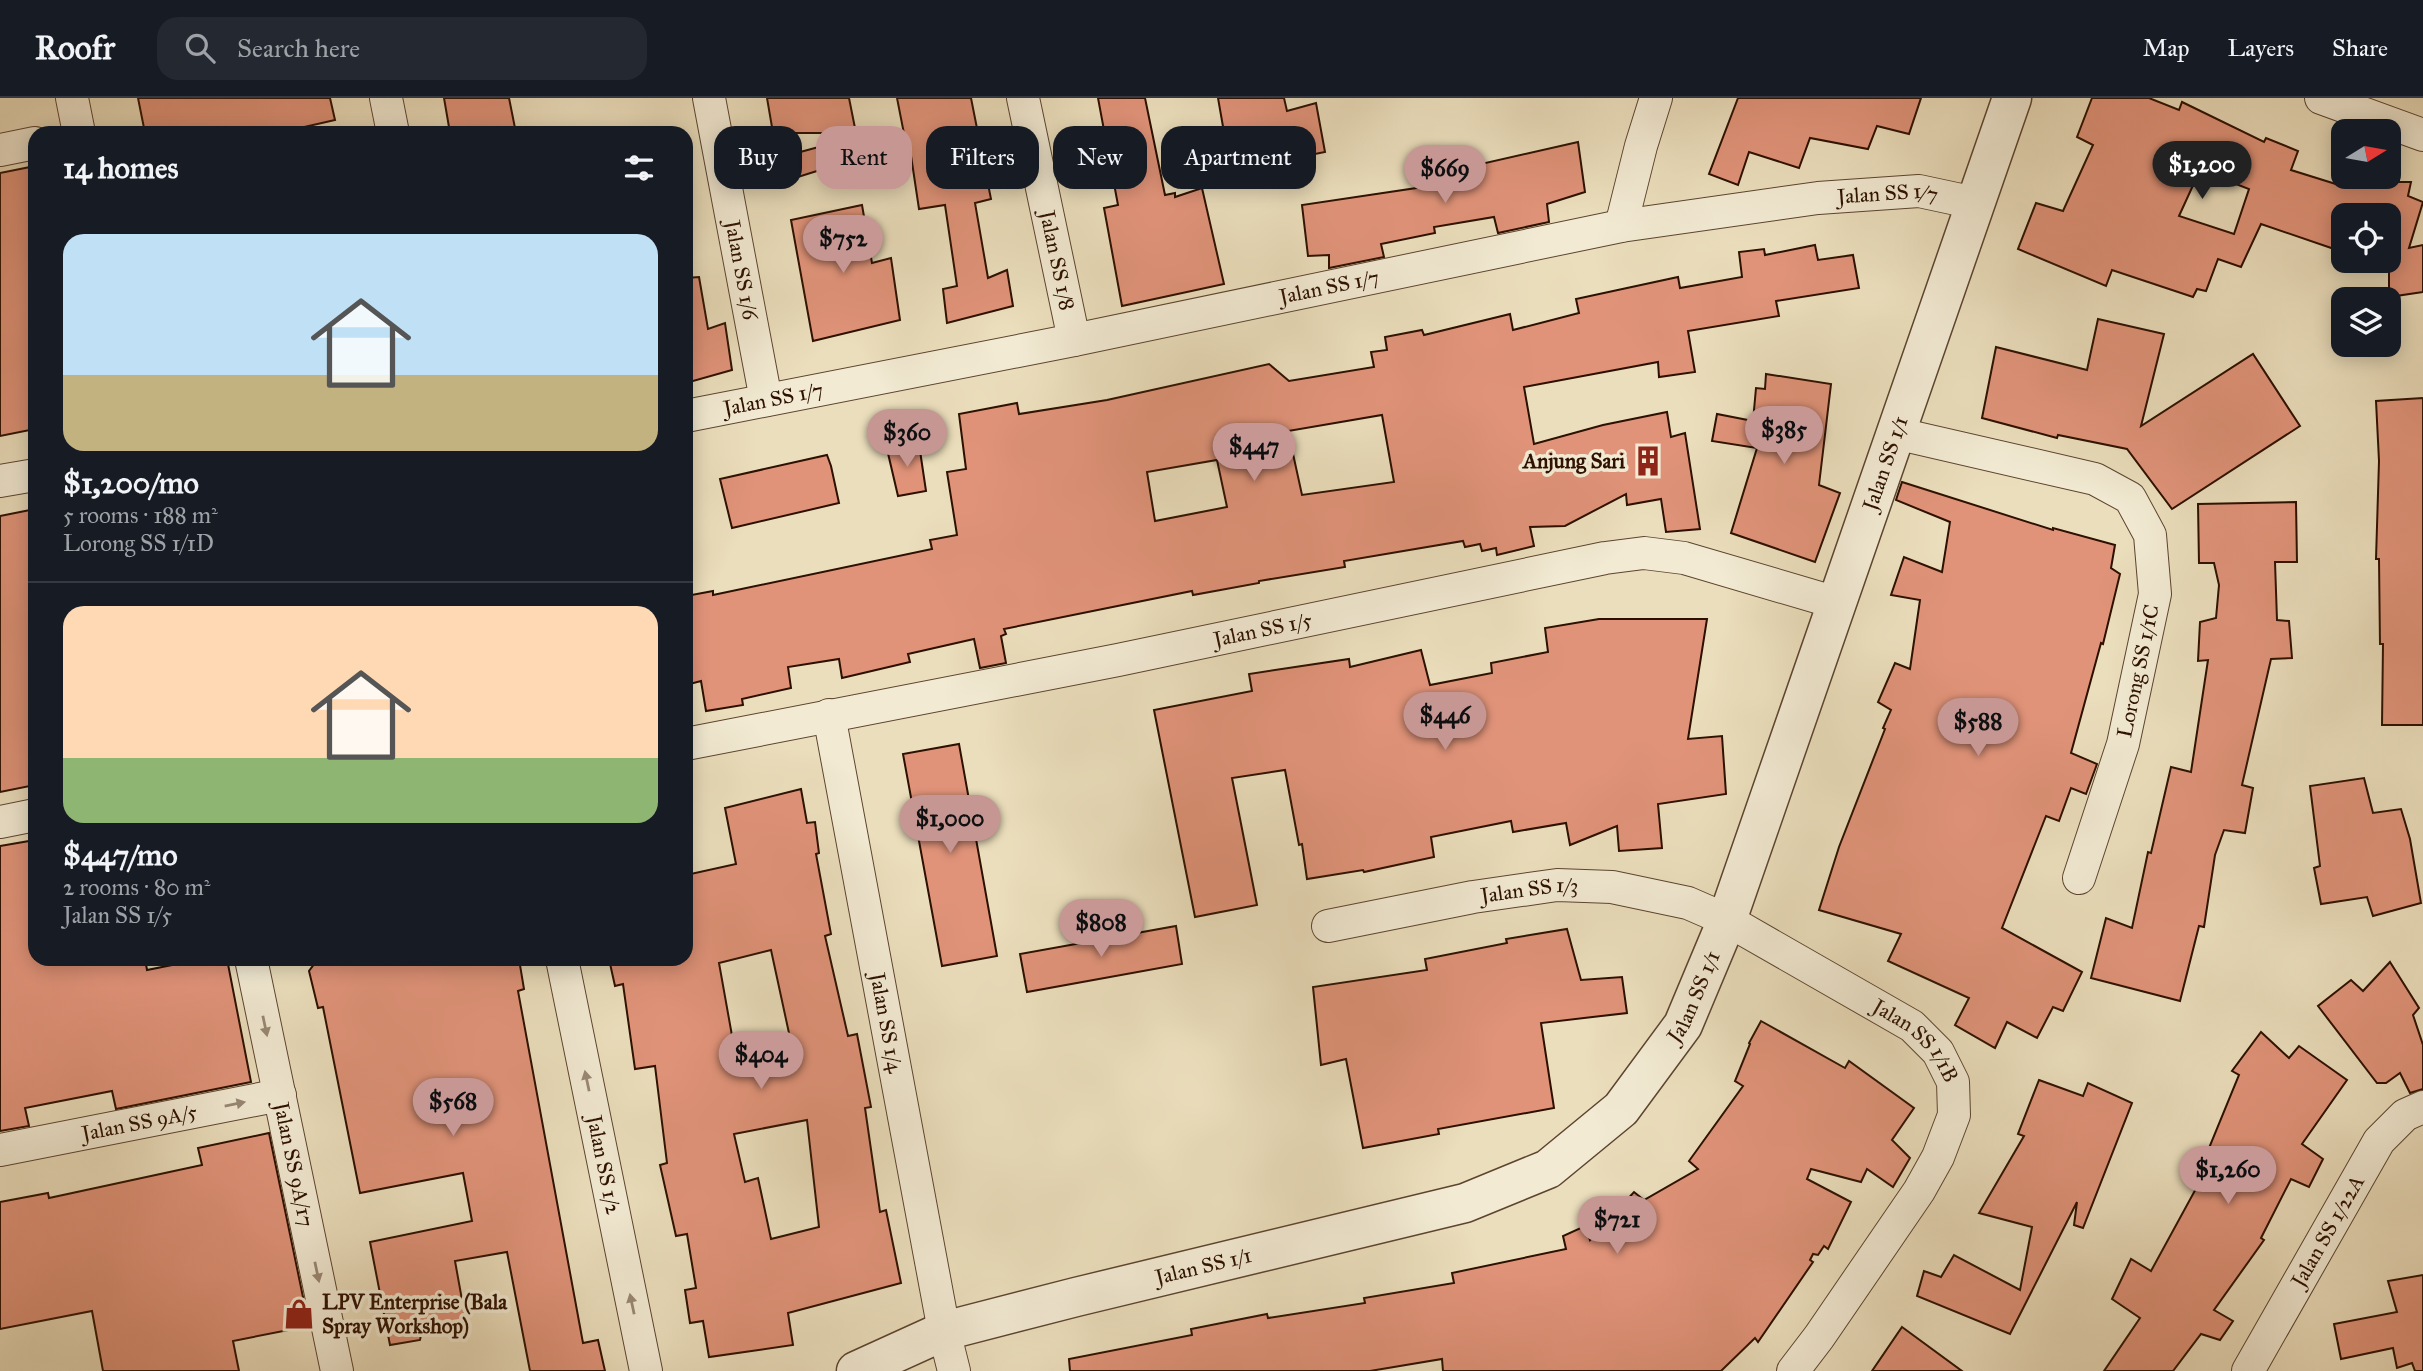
<!DOCTYPE html>
<meta charset="utf-8">
<style>
body{margin:0;font-family:"IM FELL Great Primer",serif;background:#242831;color:#f1f3f6;height:100vh;display:flex;flex-direction:column;font-size:26px;white-space:nowrap}
*{box-sizing:border-box;margin:0}
p{font-size:23px;color:#9ea1a6}
.icon{flex:none;width:38px;height:38px;fill:none;stroke:currentColor;stroke-width:2;stroke-linecap:round;stroke-linejoin:round}
.map{position:relative;flex:1;overflow:hidden}
.sheet{position:absolute;left:28px;top:28px;width:665px;height:840px;display:flex;flex-direction:column;background:#171b24;border-radius:21px;box-shadow:0 4px 18px #0003}
.sheet>*{flex:none}
.banner{position:absolute;left:714px;top:28px;width:665px;height:63px;display:flex;gap:14px}
.needle{width:46px;rotate:79deg}
.buttons{position:absolute;left:2331px;top:21px;display:grid;gap:14px}
.buttons a{display:grid;place-items:center;width:70px;height:70px;border-radius:14px;background:#171b24;box-shadow:0 4px 18px #0003;font-size:35px}
.price{position:absolute;translate:-50% -60px;padding:0 16px;border-radius:24px;background:#c59692;color:#111;font-size:23px;line-height:46px;filter:drop-shadow(0 2px 4px #0008)}
.price::after{content:'';position:absolute;left:50%;top:42px;width:21px;height:16px;margin-left:-10px;background:inherit;clip-path:polygon(0 0,100% 0,50% 100%)}
.price.current{background:#222;color:#fff}
ul{padding:0;list-style:none}
li{display:grid;align-content:center;gap:14px;height:371px;padding:0 35px}
li+li{border-top:2px solid #363941}
li span{display:grid;place-items:center;height:217px;border-radius:21px;color:#555}
li>.icon{margin-inline-start:auto}
span .icon{width:126px;height:126px;fill:#fffc;stroke-width:1}
li b{font-size:30px}
h2{display:flex;justify-content:space-between;align-items:center;height:84px;padding:0 35px;font-size:30px}
.chip{padding:0 24px;border-radius:21px;background:#171b24;box-shadow:0 4px 18px #0003;font-size:24px;line-height:63px}
.chip.current{background:#c59692;color:#111}
header{display:flex;align-items:center;gap:42px;box-sizing:border-box;height:98px;padding:0 35px;background:#171b24;border-bottom:2px solid #363941}
header strong{font-size:33px}
nav{display:flex;gap:38px;margin-inline-start:auto;font-size:24px}
.search{width:490px;height:63px;background:#242831;display:flex;align-items:center;gap:18px;box-sizing:border-box;padding:0 24px;border-radius:21px;color:#9ea1a6;font-size:26px}
.map>svg:first-child{display:block}
</style>
<header>
<strong>Roofr</strong>
<div class="search"><svg class="icon" aria-label="search" viewBox="0 0 24 24"><circle cx="10" cy="10" r="6"/><path d="M15 15l6 6"/></svg>Search here</div>
<nav><a>Map</a><a>Layers</a><a>Share</a></nav>
</header>
<div class="map">
<svg width="2423" height="1273" viewBox="0 0 2423 1273">
<rect width="100%" height="100%" fill="#ebdebc"/>
<filter id="stains"><feTurbulence type="fractalNoise" baseFrequency=".00286" numOctaves="4"/><feColorMatrix values="0 0 0 0 .2 0 0 0 0 .09 0 0 0 0 .02 0 0 0 .5 -.17"/></filter>
<radialGradient id="worn" r=".72"><stop offset=".6" stop-color="#630" stop-opacity="0"/><stop offset="1" stop-color="#630" stop-opacity=".3"/></radialGradient>
<!-- building -->
<g fill="#e09379" stroke="#2d1000" stroke-width="2" fill-rule="evenodd">
<path d="M 138,0 L 330,0 L 335,22 L 278,35 L 145,35 Z"/>
<path d="M 444,0 L 509,0 L 516,35 L 450,35 Z"/>
<path d="M 767,0 L 849,0 L 856,35 L 773,35 Z"/>
<path d="M 897,0 L 971,0 L 991,101 L 975,105 L 988,180 L 1007,172 L 1013,208 L 947,225 L 943,191 L 957,188 L 945,107 L 919,111 L 910,51 L 907,51 Z"/>
<path d="M 1098,0 L 1145,0 L 1165,97 L 1175,95 L 1175,99 L 1202,90 L 1224,186 L 1122,208 L 1104,110 L 1118,107 Z"/>
<path d="M 1218,0 L 1284,0 L 1287,13 L 1316,5 L 1325,54 L 1245,70 L 1242,36 L 1225,40 Z"/>
<path d="M 1738,0 L 1921,0 L 1909,36 L 1877,28 L 1868,51 L 1810,40 L 1799,70 L 1749,54 L 1738,87 L 1709,76 Z"/>
<path d="M 2092,0 L 2149,0 L 2179,12 L 2182,4 L 2264,44 L 2266,40 L 2298,53 L 2291,72 L 2339,87 L 2343,79 L 2399,79 L 2399,84 L 2411,84 L 2408,98 L 2423,104 L 2409,150 L 2423,147 L 2423,194 L 2389,199 L 2389,172 L 2365,163 L 2389,163 L 2389,117 L 2343,117 L 2343,154 L 2261,126 L 2241,169 L 2218,161 L 2206,193 L 2197,191 L 2193,199 L 2112,172 L 2106,188 L 2018,151 L 2036,105 L 2063,113 L 2093,47 L 2077,39 ZM 2200,72 L 2249,91 L 2234,136 L 2179,118 Z"/>
<path d="M 863,37 L 868,57 L 782,84 L 778,60 Z"/>
<path d="M 1578,44 L 1585,94 L 1547,106 L 1549,124 L 1498,135 L 1494,119 L 1434,129 L 1435,135 L 1381,146 L 1384,159 L 1329,170 L 1329,157 L 1308,158 L 1302,107 L 1443,86 L 1450,73 Z"/>
<path d="M 35,68 L 35,331 L 0,338 L 0,75 Z"/>
<path d="M 862,107 L 872,165 L 891,160 L 900,222 L 813,243 L 791,122 Z"/>
<path d="M 1815,147 L 1818,162 L 1853,157 L 1859,190 L 1776,203 L 1779,218 L 1688,233 L 1695,274 L 1659,279 L 1658,264 L 1524,289 L 1534,346 L 1603,327 L 1667,314 L 1671,339 L 1685,335 L 1700,431 L 1666,434 L 1661,401 L 1627,407 L 1626,396 L 1565,428 L 1530,429 L 1534,448 L 1497,457 L 1496,450 L 1482,453 L 1480,446 L 1465,449 L 1463,443 L 1344,463 L 1345,469 L 1259,483 L 1259,485 L 1193,497 L 1192,493 L 1004,531 L 1006,536 L 1001,538 L 1006,565 L 980,570 L 974,541 L 908,556 L 910,564 L 842,580 L 839,561 L 788,569 L 791,590 L 742,601 L 743,607 L 706,613 L 701,583 L 686,587 L 686,498 L 713,493 L 713,497 L 932,451 L 930,442 L 957,437 L 947,374 L 966,371 L 959,316 L 1017,305 L 1019,316 L 1107,302 L 1269,266 L 1289,283 L 1374,269 L 1371,254 L 1387,252 L 1385,239 L 1422,232 L 1424,237 L 1510,216 L 1513,232 L 1579,215 L 1576,201 L 1678,179 L 1680,190 L 1742,179 L 1739,154 L 1764,151 L 1765,157 ZM 1382,317 L 1394,384 L 1302,397 L 1288,333 ZM 1217,362 L 1227,409 L 1155,423 L 1147,374 Z"/>
<path d="M 699,179 L 708,231 L 725,225 L 732,272 L 686,285 L 686,180 Z"/>
<path d="M 2098,221 L 2164,236 L 2141,328 L 2253,256 L 2300,328 L 2172,411 L 2127,351 L 2058,337 L 2057,340 L 1982,320 L 1996,249 L 2087,272 Z"/>
<path d="M 1766,276 L 1831,286 L 1819,387 L 1840,395 L 1815,464 L 1731,435 L 1757,350 L 1712,343 L 1717,316 L 1753,323 L 1756,290 L 1765,291 Z"/>
<path d="M 2423,300 L 2423,627 L 2382,627 L 2383,546 L 2380,546 L 2379,461 L 2376,461 L 2379,363 L 2376,303 Z"/>
<path d="M 919,346 L 926,393 L 898,398 L 887,351 Z"/>
<path d="M 827,357 L 831,368 L 839,405 L 732,430 L 720,381 Z"/>
<path d="M 1902,384 L 2053,432 L 2053,430 L 2115,447 L 2111,470 L 2120,476 L 2103,546 L 2101,545 L 2071,655 L 2097,666 L 2086,696 L 2071,690 L 2059,723 L 2046,718 L 2002,830 L 2082,874 L 2063,913 L 2053,909 L 2037,940 L 2007,924 L 1995,950 L 1955,927 L 1969,900 L 1888,863 L 1901,836 L 1819,812 L 1839,749 L 1885,631 L 1883,630 L 1891,612 L 1878,604 L 1895,565 L 1910,571 L 1920,502 L 1891,497 L 1904,459 L 1942,474 L 1950,424 L 1896,402 Z"/>
<path d="M 2296,404 L 2297,464 L 2275,464 L 2277,522 L 2289,523 L 2292,560 L 2271,561 L 2242,687 L 2253,690 L 2245,735 L 2224,732 L 2215,757 L 2204,829 L 2199,828 L 2180,903 L 2091,880 L 2106,820 L 2132,830 L 2148,754 L 2151,755 L 2171,669 L 2191,674 L 2208,562 L 2198,563 L 2200,524 L 2216,520 L 2219,487 L 2214,465 L 2199,465 L 2198,406 Z"/>
<path d="M 35,411 L 35,687 L 0,694 L 0,418 Z"/>
<path d="M 1599,521 L 1707,521 L 1688,641 L 1722,638 L 1726,696 L 1658,706 L 1662,750 L 1619,753 L 1617,728 L 1570,747 L 1566,725 L 1513,734 L 1511,723 L 1431,739 L 1434,759 L 1364,774 L 1363,772 L 1307,781 L 1302,746 L 1299,747 L 1285,672 L 1232,680 L 1257,807 L 1195,819 L 1154,612 L 1252,593 L 1249,576 L 1349,561 L 1350,569 L 1421,552 L 1430,587 L 1492,575 L 1491,565 L 1548,554 L 1545,530 Z"/>
<path d="M 959,646 L 997,858 L 942,868 L 903,656 Z"/>
<path d="M 2364,680 L 2373,715 L 2401,711 L 2410,741 L 2421,805 L 2373,818 L 2367,799 L 2321,806 L 2314,770 L 2320,768 L 2310,688 Z"/>
<path d="M 801,691 L 807,725 L 815,724 L 819,755 L 816,756 L 831,836 L 825,838 L 848,938 L 857,936 L 871,1009 L 865,1010 L 880,1114 L 886,1112 L 901,1185 L 788,1215 L 793,1247 L 709,1259 L 703,1223 L 690,1225 L 685,1192 L 696,1190 L 687,1136 L 676,1138 L 660,1067 L 667,1065 L 655,968 L 635,971 L 623,886 L 615,888 L 609,861 L 686,861 L 686,777 L 736,766 L 725,710 ZM 771,852 L 792,949 L 736,960 L 719,865 ZM 807,1022 L 819,1129 L 771,1141 L 758,1080 L 745,1084 L 734,1036 Z"/>
<path d="M 35,742 L 35,861 L 145,861 L 147,872 L 202,861 L 227,861 L 251,984 L 116,1011 L 112,993 L 25,1010 L 29,1028 L 0,1033 L 0,748 Z"/>
<path d="M 1176,828 L 1182,866 L 1027,894 L 1020,856 Z"/>
<path d="M 1567,831 L 1581,882 L 1622,879 L 1627,915 L 1541,925 L 1554,1010 L 1438,1031 L 1439,1036 L 1363,1050 L 1346,961 L 1321,967 L 1313,889 L 1427,872 L 1425,861 L 1507,845 L 1506,841 Z"/>
<path d="M 318,861 L 519,861 L 524,891 L 518,893 L 583,1245 L 598,1242 L 605,1273 L 530,1273 L 507,1154 L 455,1163 L 466,1224 L 422,1232 L 420,1242 L 390,1247 L 370,1144 L 472,1123 L 463,1075 L 360,1095 L 323,909 L 318,910 L 309,873 Z"/>
<path d="M 2390,864 L 2419,910 L 2413,917 L 2423,947 L 2423,991 L 2410,995 L 2400,975 L 2386,985 L 2377,985 L 2318,908 L 2351,882 L 2363,893 Z"/>
<path d="M 1761,923 L 1845,970 L 1849,963 L 1914,1010 L 1892,1042 L 1910,1060 L 1893,1089 L 1867,1071 L 1861,1084 L 1811,1071 L 1807,1081 L 1851,1104 L 1828,1151 L 1824,1148 L 1818,1157 L 1813,1156 L 1810,1162 L 1813,1164 L 1758,1244 L 1755,1240 L 1721,1273 L 1443,1273 L 1442,1261 L 1370,1273 L 1070,1273 L 1069,1261 L 1192,1237 L 1191,1231 L 1267,1216 L 1268,1220 L 1365,1205 L 1364,1200 L 1454,1185 L 1452,1175 L 1566,1151 L 1563,1138 L 1585,1128 L 1590,1142 L 1634,1094 L 1644,1102 L 1698,1071 L 1689,1063 L 1743,988 L 1735,983 L 1750,946 L 1749,945 Z"/>
<path d="M 2261,934 L 2289,960 L 2299,948 L 2347,982 L 2302,1046 L 2323,1061 L 2309,1089 L 2291,1081 L 2261,1140 L 2264,1142 L 2214,1212 L 2233,1223 L 2220,1242 L 2201,1236 L 2173,1273 L 2104,1273 L 2140,1220 L 2112,1201 L 2131,1161 L 2151,1173 L 2216,1054 L 2209,1050 L 2239,977 L 2232,973 Z"/>
<path d="M 2039,982 L 2083,998 L 2088,985 L 2132,1005 L 2083,1130 L 2074,1127 L 2077,1104 L 2010,1236 L 1917,1198 L 1924,1173 L 1941,1179 L 1954,1157 L 2020,1192 L 2032,1129 L 1979,1115 L 2024,1038 L 2018,1036 Z"/>
<path d="M 269,1035 L 309,1228 L 233,1243 L 239,1273 L 103,1273 L 92,1213 L 0,1231 L 0,1104 L 48,1095 L 49,1100 L 202,1067 L 198,1050 Z"/>
<path d="M 2423,1177 L 2423,1273 L 2415,1273 L 2412,1265 L 2397,1270 L 2393,1250 L 2341,1261 L 2334,1226 L 2397,1214 L 2388,1183 Z"/>
<path d="M 1902,1229 L 1962,1273 L 1872,1273 Z"/>
</g>
<g fill="none" stroke-linecap="round" stroke-linejoin="round">
<!-- minor casing -->
<g stroke="#5c442f" stroke-width="34">
<g id="minor">
<path d="M 72,0 L 79,35"/>
<path d="M 386,0 L 393,35"/>
<path id="s1" d="M 709,0 L 766,302"/>
<path id="s2" d="M 1023,0 L 1074,242"/>
<path d="M 2321,0 L 2423,37"/>
<path d="M 0,52 L 35,45"/>
<path d="M 1621,128 L 1641,48 L 1656,0"/>
<path id="s3" d="M 686,318 L 1074,242 L 1621,128 L 1818,100 L 1919,93 L 1975,105"/>
<path d="M 1895,335 L 2095,381 L 2130,400 L 2150,437 L 2155,496 L 2123,646 L 2079,780"/>
<path d="M 0,383 L 35,377"/>
<path id="s4" d="M 829,617 L 944,1233 L 954,1273"/>
<path id="s5" d="M 686,646 L 1118,562 L 1605,460 L 1644,455 L 1684,460 L 1837,505"/>
<path d="M 0,724 L 35,717"/>
<path id="s6" d="M 1328,828 L 1473,799 L 1557,787 L 1612,789 L 1688,805 L 1727,822 L 1912,928 L 1938,954 L 1953,984 L 1954,1017 L 1938,1059 L 1919,1093 L 1819,1239 L 1793,1273"/>
<path id="s7" d="M 251,861 L 337,1273"/>
<path id="s8" d="M 562,861 L 646,1273"/>
<path id="s9" d="M 0,1052 L 280,997"/>
<path id="s10" d="M 2248,1273 L 2379,1043 L 2405,1017 L 2423,1009"/>
</g>
</g>
<!-- tertiary casing -->
<g stroke="#5c442f" stroke-width="41">
<g id="tertiary">
<path id="s11" d="M 856,1273 L 944,1233 L 1076,1199 L 1465,1105 L 1548,1071 L 1621,1011 L 1683,927 L 1727,822 L 2012,0"/>
</g>
</g>
<!-- minor -->
<use href="#minor" stroke="#f2ead3" stroke-width="32"/>
<!-- tertiary -->
<use href="#tertiary" stroke="#f2ead3" stroke-width="38"/>
</g>
<!-- one-way arrows -->
<defs><path id="oneway-solid" d="M-6-.8H1V-3.2L6.5 0L1 3.2V.8H-6Z" transform="scale(1.75)"/></defs>
<g fill="#998874">
<use href="#oneway-solid" transform="translate(265 928) rotate(78)"/>
<use href="#oneway-solid" transform="translate(587 983) rotate(-102)"/>
<use href="#oneway-solid" transform="translate(235 1006) rotate(-11)"/>
<use href="#oneway-solid" transform="translate(317 1174) rotate(78)"/>
<use href="#oneway-solid" transform="translate(632 1206) rotate(-102)"/>
</g>
<!-- icons -->
<defs>
<g id="building-bare" transform="scale(2.415)"><path d="M-4-6H4V6H1V3H-1V6H-4ZM-2.5-4.3h1.7v1.8h-1.7ZM.8-4.3h1.7v1.8H.8ZM-2.5-1h1.7V.8h-1.7ZM.8-1h1.7V.8H.8Z" fill="#8f2418" stroke="#f2ead3" stroke-width="2.5" paint-order="stroke"/></g>
<g id="shop-bare" transform="scale(2.415)"><path d="M-5-2.5h2.3a2.7 3.5 0 0 1 5.4 0H5L5.5 6h-11ZM-1.5-2.5h3a1.5 2.3 0 0 0-3 0Z" fill="#8f2418" stroke="#f2ead3" stroke-width="2.5" paint-order="stroke"/></g>
</defs>
<g fill-rule="evenodd">
<use href="#building-bare" x="1648" y="363"/>
<use href="#shop-bare" x="299" y="1216"/>
</g>
<g text-anchor="middle" dominant-baseline="central" stroke-width="7" stroke-linejoin="round" paint-order="stroke">
<!-- street labels -->
<g font-size="21" fill="#2d1000" stroke="#f2ead3">
<text stroke="none"><textPath href="#s3" startOffset="1223">Jalan SS 1/7</textPath></text>
<text stroke="none"><textPath href="#s2" startOffset="166">Jalan SS 1/8</textPath></text>
<text stroke="none"><textPath href="#s1" startOffset="175">Jalan SS 1/6</textPath></text>
<text stroke="none"><textPath href="#s3" startOffset="656">Jalan SS 1/7</textPath></text>
<text stroke="none"><textPath href="#s3" startOffset="89">Jalan SS 1/7</textPath></text>
<text stroke="none"><textPath href="#s11" startOffset="1519">Jalan SS 1/1</textPath></text>
<text stroke="none"><textPath href="#s5" startOffset="588">Jalan SS 1/5</textPath></text>
<text transform="translate(2138 573) rotate(-78)">Lorong SS 1/1C</text>
<text stroke="none"><textPath href="#s6" startOffset="205">Jalan SS 1/3</textPath></text>
<text stroke="none"><textPath href="#s11" startOffset="952">Jalan SS 1/1</textPath></text>
<text stroke="none"><textPath href="#s4" startOffset="313">Jalan SS 1/4</textPath></text>
<text stroke="none"><textPath href="#s6" startOffset="634">Jalan SS 1/1B</textPath></text>
<text stroke="none"><textPath href="#s9" startOffset="142">Jalan SS 9A/5</textPath></text>
<text stroke="none"><textPath href="#s7" startOffset="210">Jalan SS 9A/17</textPath></text>
<text stroke="none"><textPath href="#s8" startOffset="210">Jalan SS 1/2</textPath></text>
<text stroke="none"><textPath href="#s10" startOffset="161">Jalan SS 1/22A</textPath></text>
<text stroke="none"><textPath href="#s11" startOffset="364">Jalan SS 1/1</textPath></text>
</g>
<!-- poi labels -->
<g font-size="21" font-weight="bold" fill="#2d1000" stroke="#f2ead3" text-anchor="end">
<text x="1625" y="363">Anjung Sari</text>
<text x="322" y="1204" text-anchor="start">LPV Enterprise (Bala<tspan x="322" dy="24">Spray Workshop)</tspan></text>
</g>
</g>
<rect width="100%" height="100%" filter="url(#stains)"/>
<rect width="100%" height="100%" fill="url(#worn)"/>
</svg>
<div class="buttons">
<a><svg class="needle" viewBox="-14 -14 28 28"><path d="M0-13l5 13h-10z" fill="#e53935"/><path d="M0 13l5-13h-10z" fill="#9ea1a6"/></svg></a>
<a><svg class="icon" aria-label="locate" viewBox="0 0 24 24"><circle cx="12" cy="12" r="6"/><path d="M12 2v4M12 18v4M2 12h4M18 12h4"/></svg></a>
<a><svg class="icon" aria-label="layers" viewBox="0 0 24 24"><path d="M12 4l9 5-9 5-9-5zM3 14l9 5 9-5"/></svg></a>
</div>
<b class="price current" style="left:2202px;top:103px">$1,200</b>
<b class="price" style="left:1445px;top:107px">$669</b>
<b class="price" style="left:843px;top:177px">$752</b>
<b class="price" style="left:1784px;top:368px">$385</b>
<b class="price" style="left:907px;top:371px">$360</b>
<b class="price" style="left:1254px;top:385px">$447</b>
<b class="price" style="left:1445px;top:654px">$446</b>
<b class="price" style="left:1978px;top:660px">$588</b>
<b class="price" style="left:950px;top:757px">$1,000</b>
<b class="price" style="left:1101px;top:861px">$808</b>
<b class="price" style="left:761px;top:993px">$404</b>
<b class="price" style="left:453px;top:1040px">$568</b>
<b class="price" style="left:2228px;top:1108px">$1,260</b>
<b class="price" style="left:1617px;top:1158px">$721</b>
<div class="banner">
<a class="chip">Buy</a>
<a class="chip current">Rent</a>
<a class="chip">Filters</a>
<a class="chip">New</a>
<a class="chip">Apartment</a>
</div>
<section class="sheet">
<h2>14 homes<svg class="icon" aria-label="filters" viewBox="0 0 24 24"><path d="M4 7h16M4 17h16"/><circle cx="9" cy="7" r="2"/><circle cx="15" cy="17" r="2"/></svg></h2>
<ul>
<li><span style="background:linear-gradient(#bfe0f5 65%,#c2b280 0)"><svg class="icon" aria-label="home" viewBox="0 0 24 24"><path d="M3 11l9-7 9 7M6 9v11h12V9"/></svg></span><div><b>$1,200/mo</b><p>5 rooms · 188 m²</p><p>Lorong SS 1/1D</p></div></li>
<li><span style="background:linear-gradient(#ffd9b3 70%,#8fb573 0)"><svg class="icon" aria-label="home" viewBox="0 0 24 24"><path d="M3 11l9-7 9 7M6 9v11h12V9"/></svg></span><div><b>$447/mo</b><p>2 rooms · 80 m²</p><p>Jalan SS 1/5</p></div></li>
</ul>
</section>
</div>
